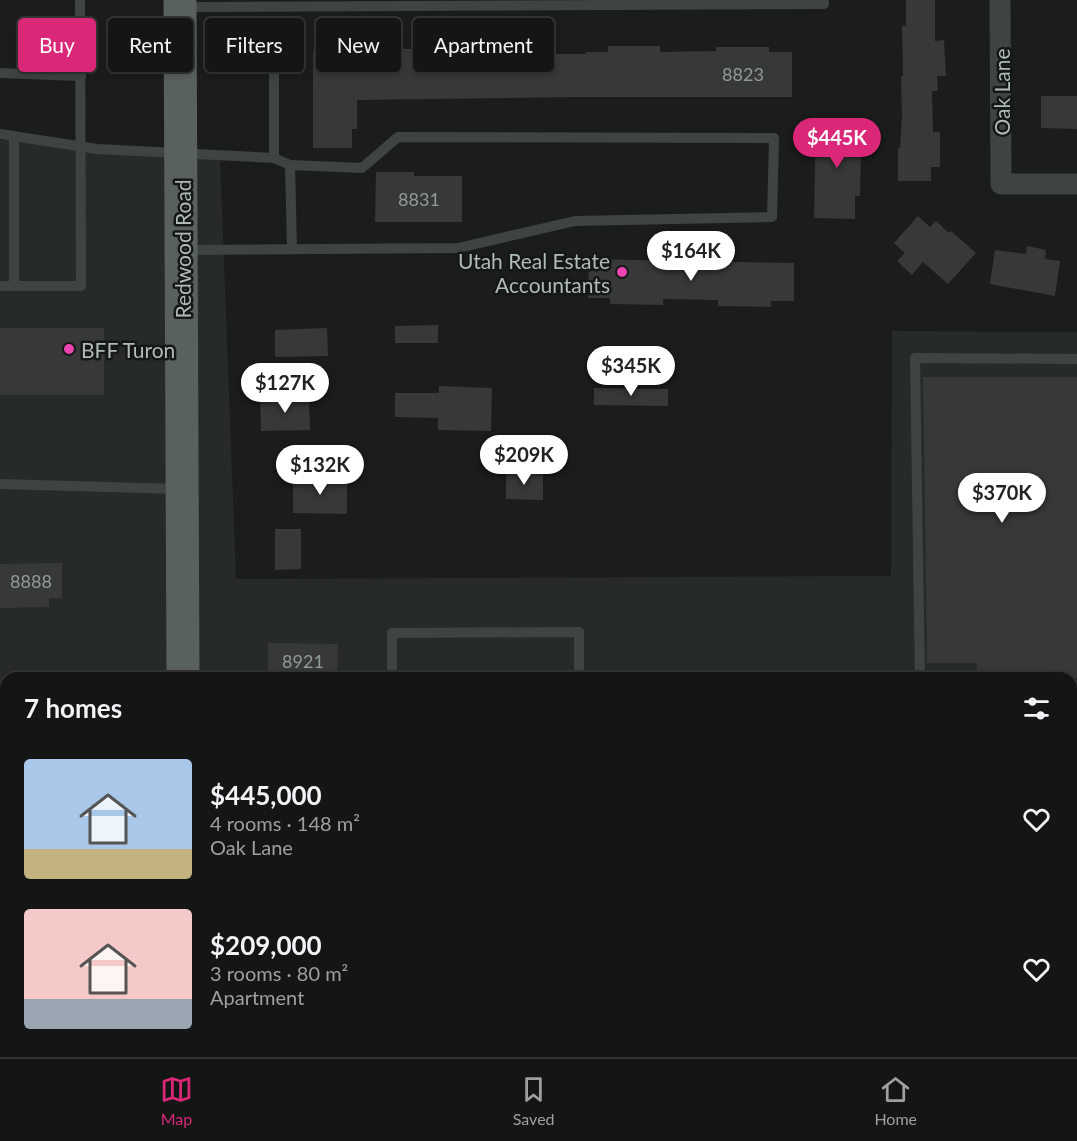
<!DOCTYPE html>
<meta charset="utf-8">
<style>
body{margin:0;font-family:Lato,sans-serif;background:#212322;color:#f1f3f6;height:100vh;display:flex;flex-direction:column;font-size:22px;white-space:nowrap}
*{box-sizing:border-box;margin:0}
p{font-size:20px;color:#9d9fa0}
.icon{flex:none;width:33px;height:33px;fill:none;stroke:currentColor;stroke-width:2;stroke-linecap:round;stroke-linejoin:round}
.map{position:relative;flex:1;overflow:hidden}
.side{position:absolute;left:0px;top:672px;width:1077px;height:386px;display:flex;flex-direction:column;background:#141615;border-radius:18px 18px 0 0;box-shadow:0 3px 9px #0003,0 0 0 2px #333534}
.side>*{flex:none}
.hud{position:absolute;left:18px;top:18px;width:600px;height:54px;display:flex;gap:12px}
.price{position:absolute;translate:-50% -51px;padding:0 14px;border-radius:21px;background:#fff;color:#222;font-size:20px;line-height:39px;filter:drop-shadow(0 2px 3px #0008)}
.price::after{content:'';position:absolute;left:50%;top:36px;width:18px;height:14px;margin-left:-9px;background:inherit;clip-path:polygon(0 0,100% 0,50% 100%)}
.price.selected{background:#db2777;color:#fff}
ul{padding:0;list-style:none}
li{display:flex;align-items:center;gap:18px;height:150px;padding:0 24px}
li span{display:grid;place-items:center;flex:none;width:168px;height:120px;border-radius:6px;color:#555}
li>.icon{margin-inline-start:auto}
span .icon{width:72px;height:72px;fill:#fffc;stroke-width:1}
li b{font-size:26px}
h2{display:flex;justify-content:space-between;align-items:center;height:72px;padding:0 24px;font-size:26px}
.tag{padding:0 21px;border-radius:6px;background:#141615;box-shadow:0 3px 9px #0003,0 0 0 2px #333534;font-size:21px;line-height:54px}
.tag.selected{background:#db2777;color:#fff}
.menu{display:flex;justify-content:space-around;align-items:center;height:84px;border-top:2px solid #333534;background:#141615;font-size:16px;color:#9d9fa0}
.menu a{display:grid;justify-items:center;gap:3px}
.menu .selected{color:#db2777}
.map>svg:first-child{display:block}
</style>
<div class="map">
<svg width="1077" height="1057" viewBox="0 0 1077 1057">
<rect width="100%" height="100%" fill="#1a1d1c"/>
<!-- built -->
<path fill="#262a29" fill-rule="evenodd" d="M 0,140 L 220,156 L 236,579 L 891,576 L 892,331 L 1077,332 L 1077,1057 L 0,1057 ZM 6,678 L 1071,678 L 1071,1052 L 6,1052 Z"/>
<!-- building -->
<g fill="#363938">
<path d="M 906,0 L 935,0 L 935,41 L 944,40 L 946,76 L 937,76 L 938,91 L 932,91 L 933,132 L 940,132 L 940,167 L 931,167 L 931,181 L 898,181 L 898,148 L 900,148 L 902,116 L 901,76 L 903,76 L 902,26 L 906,26 Z"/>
<path d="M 608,46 L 660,46 L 660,52 L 716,51 L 716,47 L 769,47 L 769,52 L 792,52 L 792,97 L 574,97 L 357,100 L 357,129 L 352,129 L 352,148 L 313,148 L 313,51 L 351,51 L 351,55 L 390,55 L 390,49 L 442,49 L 443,54 L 498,54 L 498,49 L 550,48 L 550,54 L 586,54 L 586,52 L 608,52 Z"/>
<path d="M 1041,96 L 1077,96 L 1077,129 L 1041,128 Z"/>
<path d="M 816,119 L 856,120 L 856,143 L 861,143 L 860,196 L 855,196 L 855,219 L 814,218 Z"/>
<path d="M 376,172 L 414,172 L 414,176 L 462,176 L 462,222 L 375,222 Z"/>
<path d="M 918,216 L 930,227 L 936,221 L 949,233 L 951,231 L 976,253 L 948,284 L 923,262 L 912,275 L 897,261 L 905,253 L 894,243 Z"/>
<path d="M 1027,246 L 1046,250 L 1045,259 L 1060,261 L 1055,296 L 990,284 L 995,250 L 1026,254 Z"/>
<path d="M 589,259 L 794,263 L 794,301 L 771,301 L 771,307 L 718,306 L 718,300 L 663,299 L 663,305 L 610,304 L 610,298 L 588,298 Z"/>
<path d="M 438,325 L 438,343 L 395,343 L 395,326 Z"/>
<rect x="0" y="328" width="104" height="67"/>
<path d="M 327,328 L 328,356 L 275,357 L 275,330 Z"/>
<path d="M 923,377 L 1077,377 L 1077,678 L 977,678 L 977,663 L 927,663 Z"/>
<path d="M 439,386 L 492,388 L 491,431 L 438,430 L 438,418 L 395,417 L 395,393 L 439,393 Z"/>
<path d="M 594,388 L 668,389 L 668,406 L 594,405 Z"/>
<path d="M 309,396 L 310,430 L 261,431 L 260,397 Z"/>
<path d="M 506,471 L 543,472 L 543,500 L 506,499 Z"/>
<path d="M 293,479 L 347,480 L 347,514 L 293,513 Z"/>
<path d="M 275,529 L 301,529 L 301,569 L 275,570 Z"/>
<path d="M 62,563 L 62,598 L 49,598 L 49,607 L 0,608 L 0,564 Z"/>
<path d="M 268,643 L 338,644 L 337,678 L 268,678 Z"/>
</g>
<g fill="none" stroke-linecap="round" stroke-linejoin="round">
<!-- service -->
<g stroke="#3e4441" stroke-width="10">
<path d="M 184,7 L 824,4 L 824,0"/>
<path d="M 274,49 L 274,158"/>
<path d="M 0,73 L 81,76"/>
<path d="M 0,134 L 97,149 L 274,158 L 290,165 L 362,168 L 398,137 L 774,138 L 772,217 L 575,221 L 458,248 L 185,250"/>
<path d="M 14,136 L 14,286"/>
<path d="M 290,165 L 292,249"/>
<path d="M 0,286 L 81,286 L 80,0"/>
<path d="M 0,484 L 179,489"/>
<path d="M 392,678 L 392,633 L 579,632 L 579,678"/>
<path d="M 920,678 L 915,358 L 1077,359"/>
<path d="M 1071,725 L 1077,724"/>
<path d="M 0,863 L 6,864"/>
<path d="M 0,987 L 6,987"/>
<path d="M 460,1052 L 460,1057"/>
<path d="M 567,1052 L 567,1057"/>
<path d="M 692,1052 L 692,1057"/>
<path d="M 841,1052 L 841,1057"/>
<path d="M 893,1052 L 893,1057"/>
<path d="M 91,1057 L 91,1052"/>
<path d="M 348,1057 L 349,1052"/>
</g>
<!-- minor -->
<path stroke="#3e4441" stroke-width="21" d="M 1000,0 L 1001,184 L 1077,184"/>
<!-- primary -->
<g stroke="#58615c" stroke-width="33">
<path d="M 180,0 L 183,678"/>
<path d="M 211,1052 L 216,1057"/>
<path d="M 162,1057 L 167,1052"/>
</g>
</g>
<!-- markers -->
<g fill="#ed43b0" stroke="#151817" stroke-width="2">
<circle cx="622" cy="272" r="6"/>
<circle cx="69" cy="349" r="6"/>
</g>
<g text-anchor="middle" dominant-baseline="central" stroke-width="5" stroke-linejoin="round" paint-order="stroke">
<!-- number labels -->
<g font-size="18" fill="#909b94">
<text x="743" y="74">8823</text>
<text x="419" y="199">8831</text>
<text x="31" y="581">8888</text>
<text x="303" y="661">8921</text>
</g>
<!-- street labels -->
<g font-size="21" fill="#aebcb3" stroke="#151817">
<text transform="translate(1001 92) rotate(-90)">Oak Lane</text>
<text transform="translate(182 249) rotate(-90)">Redwood Road</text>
</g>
<!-- poi labels -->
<g font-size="21" fill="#aebcb3" stroke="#151817" text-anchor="end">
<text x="610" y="260">Utah Real Estate<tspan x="610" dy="24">Accountants</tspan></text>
<text x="81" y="349" text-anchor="start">BFF Turon</text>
</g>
</g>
</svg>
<b class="price selected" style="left:837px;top:169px">$445K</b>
<b class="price" style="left:691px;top:282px">$164K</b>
<b class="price" style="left:631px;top:397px">$345K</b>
<b class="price" style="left:285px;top:414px">$127K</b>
<b class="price" style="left:524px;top:486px">$209K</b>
<b class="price" style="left:320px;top:496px">$132K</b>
<b class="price" style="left:1002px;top:524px">$370K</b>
<div class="hud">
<a class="tag selected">Buy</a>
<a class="tag">Rent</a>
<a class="tag">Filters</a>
<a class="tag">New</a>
<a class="tag">Apartment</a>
</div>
<section class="side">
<h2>7 homes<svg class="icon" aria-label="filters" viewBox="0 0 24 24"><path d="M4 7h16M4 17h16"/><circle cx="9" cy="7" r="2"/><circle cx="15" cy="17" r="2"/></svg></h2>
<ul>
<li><span style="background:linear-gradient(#a9c7e8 75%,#c2b280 0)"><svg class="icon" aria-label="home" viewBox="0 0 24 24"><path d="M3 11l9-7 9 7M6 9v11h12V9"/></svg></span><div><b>$445,000</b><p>4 rooms · 148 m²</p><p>Oak Lane</p></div><svg class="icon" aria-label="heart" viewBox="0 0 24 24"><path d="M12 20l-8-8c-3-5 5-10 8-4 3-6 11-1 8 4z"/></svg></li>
<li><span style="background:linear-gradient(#f6c9c9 75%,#9aa5b1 0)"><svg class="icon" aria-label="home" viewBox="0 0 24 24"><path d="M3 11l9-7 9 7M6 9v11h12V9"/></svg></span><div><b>$209,000</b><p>3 rooms · 80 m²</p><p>Apartment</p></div><svg class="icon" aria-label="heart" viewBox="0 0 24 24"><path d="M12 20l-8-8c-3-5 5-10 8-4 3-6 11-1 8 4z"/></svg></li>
</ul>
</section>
</div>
<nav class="menu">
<a class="selected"><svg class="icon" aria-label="map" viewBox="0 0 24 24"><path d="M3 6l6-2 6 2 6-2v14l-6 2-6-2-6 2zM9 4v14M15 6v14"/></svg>Map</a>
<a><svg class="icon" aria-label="saved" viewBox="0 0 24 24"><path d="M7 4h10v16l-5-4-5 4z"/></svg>Saved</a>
<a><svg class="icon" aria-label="home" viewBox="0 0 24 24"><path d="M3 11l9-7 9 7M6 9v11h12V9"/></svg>Home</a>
</nav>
